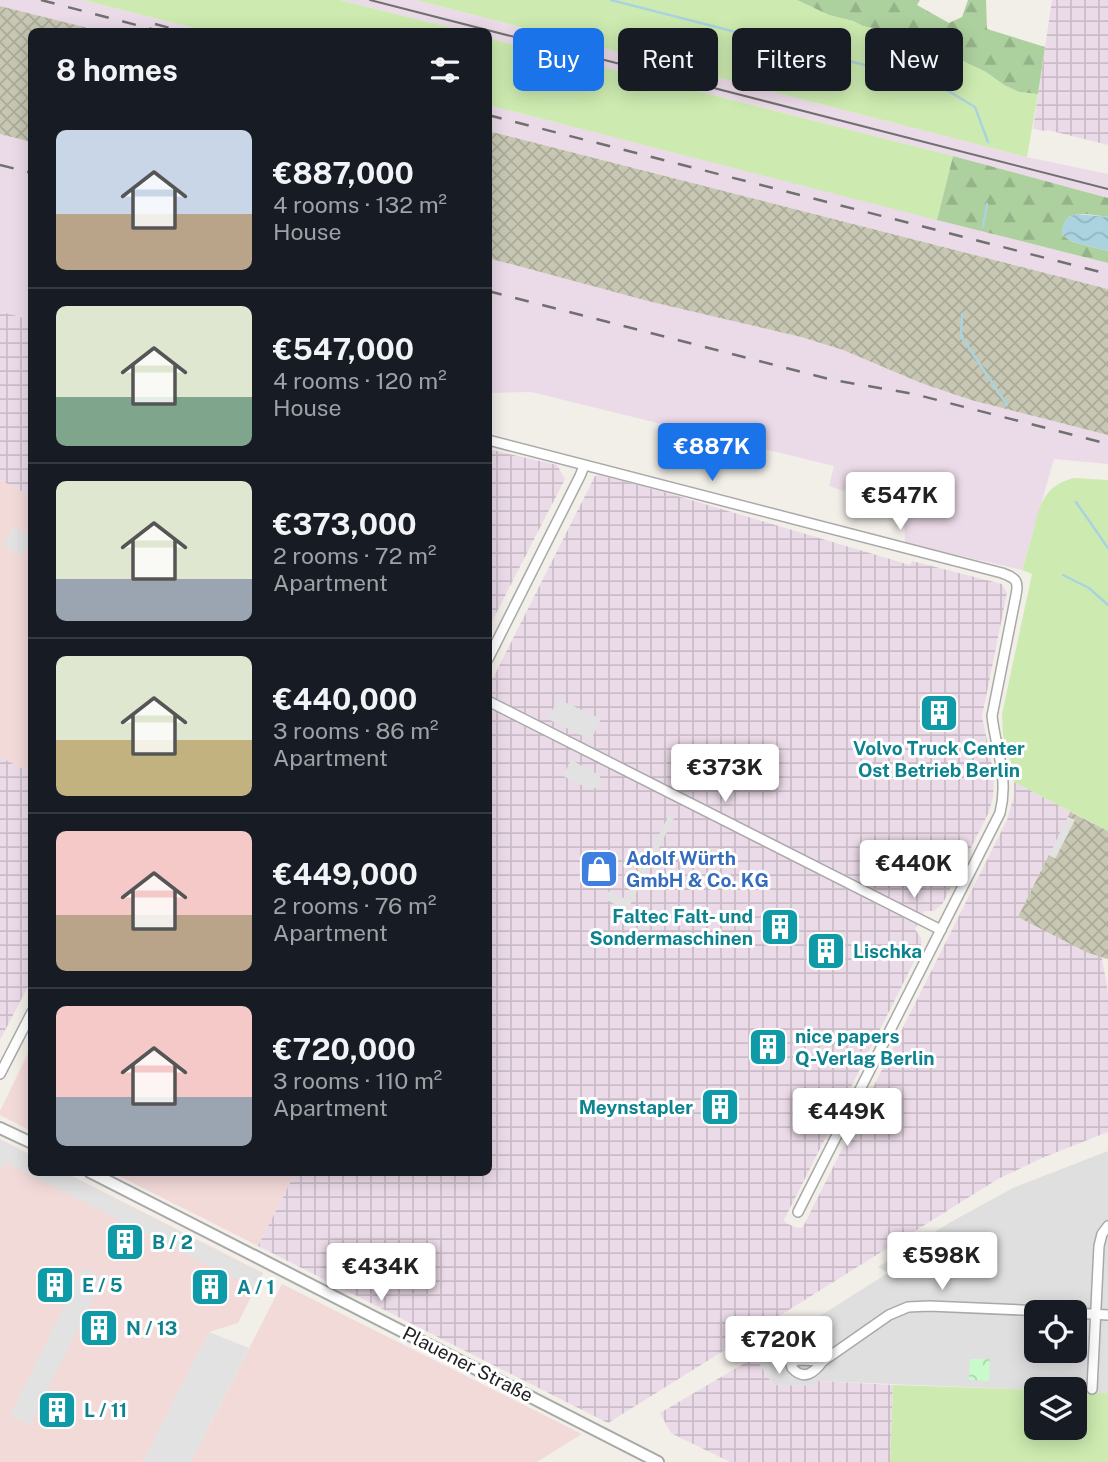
<!DOCTYPE html>
<meta charset="utf-8">
<style>
body{margin:0;font-family:"Public Sans",sans-serif;background:#242831;color:#f1f3f6;height:100vh;display:flex;flex-direction:column;font-size:26px;white-space:nowrap}
*{box-sizing:border-box;margin:0}
p{font-size:23px;color:#9ea1a6}
.icon{flex:none;width:38px;height:38px;fill:none;stroke:currentColor;stroke-width:2;stroke-linecap:round;stroke-linejoin:round}
.map{position:relative;flex:1;overflow:hidden}
.side{position:absolute;left:28px;top:28px;width:464px;height:1148px;display:flex;flex-direction:column;background:#171b24;border-radius:10px;box-shadow:0 4px 18px #0003}
.side>*{flex:none}
.guide{position:absolute;left:513px;top:28px;width:490px;height:63px;display:flex;gap:14px}
.controls{position:absolute;left:1024px;top:1300px;display:grid;gap:14px}
.controls a{display:grid;place-items:center;width:63px;height:63px;border-radius:10px;background:#171b24;box-shadow:0 4px 18px #0003;font-size:35px}
.price{position:absolute;translate:-50% -60px;padding:0 16px;border-radius:7px;background:#fff;color:#222;font-size:23px;line-height:46px;filter:drop-shadow(0 2px 4px #0008)}
.price::after{content:'';position:absolute;left:50%;top:42px;width:21px;height:16px;margin-left:-10px;background:inherit;clip-path:polygon(0 0,100% 0,50% 100%)}
.price.current{background:#1a73e8;color:#fff}
ul{padding:0;list-style:none}
li{display:flex;align-items:center;gap:21px;height:175px;padding:0 28px}
li+li{border-top:2px solid #363941}
li span{display:grid;place-items:center;flex:none;width:196px;height:140px;border-radius:10px;color:#555}
li>.icon{margin-inline-start:auto}
span .icon{width:84px;height:84px;fill:#fffc;stroke-width:1}
li b{font-size:30px}
h2{display:flex;justify-content:space-between;align-items:center;height:84px;padding:0 28px;font-size:30px}
.pill{padding:0 24px;border-radius:10px;background:#171b24;box-shadow:0 4px 18px #0003;font-size:24px;line-height:63px}
.pill.current{background:#1a73e8;color:#fff}
.map>svg:first-child{display:block}
</style>
<div class="map">
<svg width="1108" height="1462" viewBox="0 0 1108 1462">
<defs>
<pattern id="industrial-grid" width="8" height="8" patternUnits="userSpaceOnUse" patternTransform="scale(1.75)"><rect width="8" height="8" fill="#ebdbe8"/><path d="M0 4h8M4 0v8" fill="none" stroke="#c9bcc7"/></pattern>
<pattern id="construction-cross-hatch" width="8" height="8" patternUnits="userSpaceOnUse" patternTransform="scale(1.75)"><rect width="8" height="8" fill="#c7c7b4"/><path d="M0 0l8 8M0 8l8-8" fill="none" stroke="#abab9a"/></pattern>
<pattern id="forest-firs" width="22" height="20" patternUnits="userSpaceOnUse" patternTransform="scale(1.75)"><rect width="22" height="20" fill="#add19e"/><path d="M5 1l3.5 6h-7zM16 11l3.5 6h-7z" fill="#95b388"/></pattern>
<pattern id="park-crowns" width="20" height="18" patternUnits="userSpaceOnUse" patternTransform="scale(1.75)"><rect width="20" height="18" fill="#c8facc"/><path d="M2 6a3 3 0 1 1 6 0M12 15a3 3 0 1 1 6 0" fill="none" stroke="#acd6af"/></pattern>
<pattern id="water-waves" width="16" height="10" patternUnits="userSpaceOnUse" patternTransform="scale(1.75)"><rect width="16" height="10" fill="#aad3df"/><path d="M0 5q4-4 8 0t8 0" fill="none" stroke="#92b5bf"/></pattern>
</defs>
<rect width="100%" height="100%" fill="#f2efe9"/>
<!-- residential -->
<path fill="#e0dfdf" fill-rule="evenodd" d="M 1108,1151 L 1108,1393 L 1075,1392 L 1074,1390 L 1036,1390 L 819,1381 L 813,1386 L 773,1385 L 755,1357 L 888,1273 L 878,1267 L 949,1223 L 1013,1188 ZM 1036,1312 L 1074,1312 L 1074,1351 L 1036,1351 Z"/>
<!-- commercial -->
<g fill="#f2dad9">
<path d="M 0,480 L 31,496 L 31,773 L 0,757 Z"/>
<path d="M 31,1047 L 31,1131 L 0,1115 L 0,1111 Z"/>
<path d="M 0,1139 L 31,1155 L 32,1172 L 66,1173 L 263,1273 L 238,1323 L 209,1332 L 143,1462 L 0,1462 Z"/>
<path d="M 113,1173 L 295,1173 L 258,1246 Z"/>
<path d="M 282,1284 L 582,1434 L 537,1462 L 191,1462 Z"/>
</g>
<!-- industrial -->
<g fill="url(#industrial-grid)">
<path d="M 1052,0 L 1108,0 L 1108,145 L 1048,130 L 1045,131 L 1033,129 Z"/>
<path d="M 0,311 L 31,320 L 31,496 L 0,480 Z"/>
<path d="M 488,449 L 557,465 L 565,479 L 488,629 Z"/>
<path d="M 599,475 L 664,492 L 910,565 L 912,561 L 1002,584 L 1007,593 L 982,716 L 994,775 L 993,797 L 989,812 L 943,903 L 934,911 L 924,911 L 915,929 L 921,938 L 921,948 L 784,1220 L 786,1223 L 797,1228 L 803,1227 L 1007,820 L 1014,796 L 1014,782 L 1108,831 L 1108,959 L 1102,958 L 1108,993 L 1108,1132 L 1042,1158 L 998,1179 L 608,1423 L 258,1246 L 295,1173 L 488,1172 L 488,677 L 493,678 L 595,476 Z"/>
<path d="M 0,757 L 31,773 L 32,979 L 0,1040 Z"/>
<path d="M 755,1357 L 773,1385 L 813,1386 L 818,1381 L 893,1385 L 890,1462 L 730,1462 L 671,1433 L 660,1413 Z"/>
</g>
<!-- railway -->
<g fill="#ebdbe8">
<path d="M 0,0 L 83,0 L 206,31 L 100,31 L 0,6 Z"/>
<path d="M 340,0 L 416,0 L 1027,157 L 1108,174 L 1108,198 L 953,156 L 488,38 L 488,32 L 464,31 Z"/>
<path d="M 488,105 L 1108,263 L 1108,289 L 488,131 Z"/>
<path d="M 0,134 L 31,142 L 31,320 L 0,311 Z"/>
<path d="M 488,258 L 729,320 L 801,337 L 843,350 L 921,383 L 971,400 L 1108,435 L 1108,464 L 1054,459 L 1022,570 L 905,543 L 902,473 L 844,491 L 829,486 L 834,466 L 531,392 L 488,393 Z"/>
</g>
<!-- construction -->
<g fill="url(#construction-cross-hatch)">
<path d="M 0,6 L 100,31 L 32,32 L 31,142 L 0,134 Z"/>
<path d="M 488,131 L 1108,289 L 1108,435 L 971,400 L 921,383 L 843,350 L 801,337 L 652,302 L 488,258 Z"/>
<path d="M 1070,812 L 1108,831 L 1108,959 L 1086,952 L 1018,917 L 1049,855 L 1055,858 L 1074,820 L 1068,817 Z"/>
</g>
<!-- grass -->
<g fill="#cdebb0">
<path d="M 83,0 L 340,0 L 464,31 L 206,31 Z"/>
<path d="M 416,0 L 797,0 L 829,15 L 853,21 L 863,26 L 905,34 L 986,72 L 1004,85 L 1019,92 L 1038,94 L 1027,157 Z"/>
<path d="M 488,38 L 953,156 L 937,220 L 488,105 Z"/>
<path d="M 1074,478 L 1108,480 L 1108,831 L 1014,782 L 1012,767 L 1003,736 L 1002,714 L 1032,574 L 1022,570 C 1026,558 1029,545 1033,532 C 1039,506 1044,485 1074,478 Z"/>
<path d="M 893,1385 L 1036,1390 L 1036,1428 L 1074,1428 L 1075,1392 L 1108,1393 L 1108,1462 L 890,1462 Z"/>
</g>
<!-- forest -->
<g fill="url(#forest-firs)">
<path d="M 797,0 L 920,0 L 917,5 L 949,23 L 962,17 L 968,0 L 986,0 L 987,29 L 1045,47 L 1038,94 L 1019,92 L 1004,85 L 986,72 L 906,34 L 863,26 L 853,21 L 829,15 Z"/>
<path d="M 953,156 L 1108,198 L 1108,217 C 1087,215 1063,206 1062,235 L 1073,242 L 1108,251 L 1108,263 L 937,220 Z"/>
</g>
<!-- park -->
<path fill="url(#park-crowns)" d="M 970,1359 L 990,1359 L 989,1381 L 969,1380 Z"/>
<!-- parking -->
<g fill="#e2e2e2">
<path d="M 13,526 L 31,535 L 31,539 L 23,556 L 3,546 Z"/>
<path d="M 558,699 L 601,719 L 591,740 L 548,719 Z"/>
<path d="M 571,760 L 599,775 L 602,782 L 600,786 L 591,790 L 563,776 Z"/>
<path d="M 670,813 L 675,816 L 627,911 L 605,899 L 609,891 L 626,899 Z"/>
<path d="M 1068,817 L 1075,820 L 1055,859 L 1049,855 Z"/>
<path d="M 0,1140 L 31,1156 L 32,1172 L 64,1173 L 262,1274 L 255,1289 L 6,1163 L 0,1173 Z"/>
<path d="M 83,1268 L 103,1278 L 30,1425 L 10,1415 Z"/>
<path d="M 209,1332 L 249,1348 L 191,1462 L 143,1462 Z"/>
</g>
<!-- water -->
<path fill="url(#water-waves)" d="M 1077,214 L 1108,217 L 1108,251 L 1073,242 L 1062,235 C 1062,222 1065,218 1077,214 Z"/>
<g fill="none" stroke-linecap="round" stroke-linejoin="round">
<!-- stream -->
<g stroke="#aad3df" stroke-width="2.5">
<path d="M 611,0 L 935,83 L 975,107 L 988,142"/>
<path d="M 983,227 L 987,204"/>
<path d="M 962,314 L 961,336 L 1007,405"/>
<path d="M 1076,502 L 1108,548"/>
<path d="M 1063,575 L 1089,588 L 1108,605"/>
</g>
<!-- minor casing -->
<g stroke="#a9a9a9" stroke-width="12">
<g id="minor">
<path d="M 488,440 L 1002,573 C 1016,578 1019,581 1016,595 L 992,716 C 996,751 1009,777 1000,813 L 798,1212"/>
<path d="M 488,659 L 580,476 L 584,466"/>
<path d="M 488,701 L 941,930"/>
<path d="M 0,1074 L 32,1012"/>
<path d="M 1074,1313 L 1108,1315"/>
<path d="M 823,1361 L 797,1360 L 791,1364 L 792,1368 C 804,1381 814,1373 823,1361 L 889,1315 L 908,1307 L 929,1306 L 1067,1312"/>
<path d="M 1092,1389 L 1099,1246 L 1102,1234 L 1108,1226"/>
</g>
</g>
<!-- tertiary casing -->
<g stroke="#a9a9a9" stroke-width="14">
<g id="tertiary">
<path d="M 0,1128 L 32,1143"/>
<path d="M 90,1172 L 658,1462"/>
</g>
</g>
<!-- minor -->
<use href="#minor" stroke="#fff" stroke-width="9"/>
<!-- tertiary -->
<use href="#tertiary" stroke="#fff" stroke-width="10"/>
<!-- tram -->
<path stroke="#707070" stroke-width="2" d="M 370,0 L 1108,189"/>
<!-- rail -->
<g stroke="#707070" stroke-width="2.5" stroke-dasharray="14 14" stroke-linecap="butt">
<path d="M 41,0 L 163,32"/>
<path d="M 155,24 L 185,32"/>
<path d="M 488,115 L 1108,274"/>
<path d="M 0,165 L 32,173"/>
<path d="M 488,291 L 833,380 L 914,394 L 1108,444"/>
</g>
</g>
<!-- icons -->
<defs>
<g id="building-square" transform="scale(2.0125)"><rect x="-9" y="-9" width="18" height="18" rx="4" fill="#0f9aa8" stroke="#fff"/><path d="M-4-6H4V6H1V3H-1V6H-4ZM-2.5-4.3h1.7v1.8h-1.7ZM.8-4.3h1.7v1.8H.8ZM-2.5-1h1.7V.8h-1.7ZM.8-1h1.7V.8H.8Z" fill="#fff"/></g>
<g id="shop-square" transform="scale(2.0125)"><rect x="-9" y="-9" width="18" height="18" rx="4" fill="#3f7fe0" stroke="#fff"/><path d="M-5-2.5h2.3a2.7 3.5 0 0 1 5.4 0H5L5.5 6h-11ZM-1.5-2.5h3a1.5 2.3 0 0 0-3 0Z" fill="#fff"/></g>
</defs>
<g fill-rule="evenodd">
<use href="#building-square" x="939" y="713"/>
<use href="#shop-square" x="599" y="869"/>
<use href="#building-square" x="780" y="927"/>
<use href="#building-square" x="826" y="951"/>
<use href="#building-square" x="768" y="1047"/>
<use href="#building-square" x="720" y="1107"/>
<use href="#building-square" x="125" y="1242"/>
<use href="#building-square" x="55" y="1285"/>
<use href="#building-square" x="210" y="1287"/>
<use href="#building-square" x="99" y="1328"/>
<use href="#building-square" x="57" y="1410"/>
</g>
<g text-anchor="middle" dominant-baseline="central" stroke-width="6" stroke-linejoin="round" paint-order="stroke">
<!-- culture labels -->
<g font-size="19" font-weight="bold" fill="#0d838f" stroke="#fff" text-anchor="start">
<text x="939" y="748" text-anchor="middle">Volvo Truck Center<tspan x="939" dy="22">Ost Betrieb Berlin</tspan></text>
<text x="753" y="916" text-anchor="end">Faltec Falt- und<tspan x="753" dy="22">Sondermaschinen</tspan></text>
<text x="853" y="951">Lischka</text>
<text x="795" y="1036">nice papers<tspan x="795" dy="22">Q-Verlag Berlin</tspan></text>
<text x="693" y="1107" text-anchor="end">Meynstapler</text>
<text x="152" y="1242">B / 2</text>
<text x="82" y="1285">E / 5</text>
<text x="237" y="1287">A / 1</text>
<text x="126" y="1328">N / 13</text>
<text x="84" y="1410">L / 11</text>
</g>
<!-- shop labels -->
<g font-size="19" font-weight="bold" fill="#366cbe" stroke="#fff" text-anchor="start">
<text x="626" y="858">Adolf Würth<tspan x="626" dy="22">GmbH &amp; Co. KG</tspan></text>
</g>
<!-- street labels -->
<g font-size="19" fill="#222" stroke="#fff">
<text transform="translate(468 1364) rotate(27)">Plauener Straße</text>
</g>
</g>
</svg>
<div class="controls">
<a><svg class="icon" aria-label="locate" viewBox="0 0 24 24"><circle cx="12" cy="12" r="6"/><path d="M12 2v4M12 18v4M2 12h4M18 12h4"/></svg></a>
<a><svg class="icon" aria-label="layers" viewBox="0 0 24 24"><path d="M12 4l9 5-9 5-9-5zM3 14l9 5 9-5"/></svg></a>
</div>
<b class="price current" style="left:712px;top:483px">€887K</b>
<b class="price" style="left:900px;top:532px">€547K</b>
<b class="price" style="left:725px;top:804px">€373K</b>
<b class="price" style="left:914px;top:900px">€440K</b>
<b class="price" style="left:847px;top:1148px">€449K</b>
<b class="price" style="left:942px;top:1292px">€598K</b>
<b class="price" style="left:381px;top:1303px">€434K</b>
<b class="price" style="left:779px;top:1376px">€720K</b>
<div class="guide">
<a class="pill current">Buy</a>
<a class="pill">Rent</a>
<a class="pill">Filters</a>
<a class="pill">New</a>
</div>
<section class="side">
<h2>8 homes<svg class="icon" aria-label="filters" viewBox="0 0 24 24"><path d="M4 7h16M4 17h16"/><circle cx="9" cy="7" r="2"/><circle cx="15" cy="17" r="2"/></svg></h2>
<ul>
<li><span style="background:linear-gradient(#c9d6e8 60%,#b9a48a 0)"><svg class="icon" aria-label="home" viewBox="0 0 24 24"><path d="M3 11l9-7 9 7M6 9v11h12V9"/></svg></span><div><b>€887,000</b><p>4 rooms · 132 m²</p><p>House</p></div></li>
<li><span style="background:linear-gradient(#dfe7d0 65%,#7fa58c 0)"><svg class="icon" aria-label="home" viewBox="0 0 24 24"><path d="M3 11l9-7 9 7M6 9v11h12V9"/></svg></span><div><b>€547,000</b><p>4 rooms · 120 m²</p><p>House</p></div></li>
<li><span style="background:linear-gradient(#dfe7d0 70%,#9aa5b1 0)"><svg class="icon" aria-label="home" viewBox="0 0 24 24"><path d="M3 11l9-7 9 7M6 9v11h12V9"/></svg></span><div><b>€373,000</b><p>2 rooms · 72 m²</p><p>Apartment</p></div></li>
<li><span style="background:linear-gradient(#dfe7d0 60%,#c2b280 0)"><svg class="icon" aria-label="home" viewBox="0 0 24 24"><path d="M3 11l9-7 9 7M6 9v11h12V9"/></svg></span><div><b>€440,000</b><p>3 rooms · 86 m²</p><p>Apartment</p></div></li>
<li><span style="background:linear-gradient(#f6c9c9 60%,#b9a48a 0)"><svg class="icon" aria-label="home" viewBox="0 0 24 24"><path d="M3 11l9-7 9 7M6 9v11h12V9"/></svg></span><div><b>€449,000</b><p>2 rooms · 76 m²</p><p>Apartment</p></div></li>
<li><span style="background:linear-gradient(#f6c9c9 65%,#9aa5b1 0)"><svg class="icon" aria-label="home" viewBox="0 0 24 24"><path d="M3 11l9-7 9 7M6 9v11h12V9"/></svg></span><div><b>€720,000</b><p>3 rooms · 110 m²</p><p>Apartment</p></div></li>
</ul>
</section>
</div>
